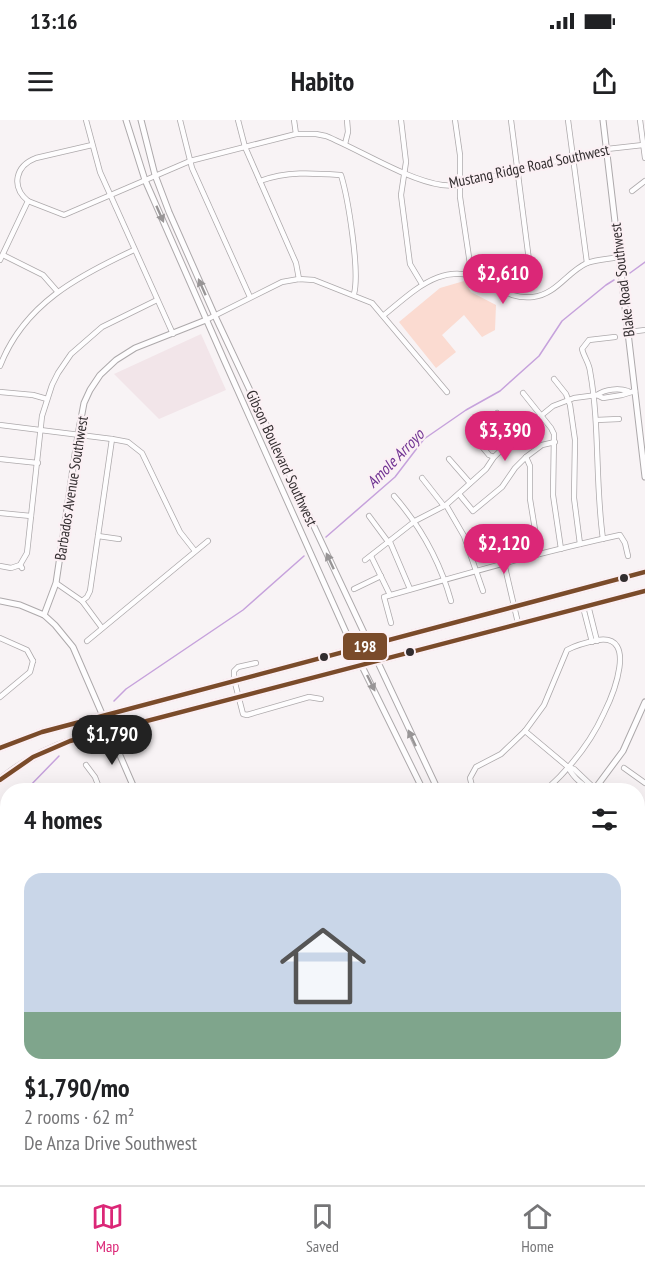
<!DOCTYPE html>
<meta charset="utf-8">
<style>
body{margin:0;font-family:"PT Sans Narrow",sans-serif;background:#f6f6f6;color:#202124;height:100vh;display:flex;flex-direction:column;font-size:22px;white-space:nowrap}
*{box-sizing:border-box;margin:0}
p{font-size:20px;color:#757577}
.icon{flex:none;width:33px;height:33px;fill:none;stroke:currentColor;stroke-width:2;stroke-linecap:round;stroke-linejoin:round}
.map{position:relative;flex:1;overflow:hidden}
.details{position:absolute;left:0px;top:663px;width:645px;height:402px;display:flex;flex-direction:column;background:#fff;border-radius:24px 24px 0 0;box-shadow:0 6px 24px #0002}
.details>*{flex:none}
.price{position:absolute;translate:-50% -51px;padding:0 14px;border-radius:21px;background:#db2777;color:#fff;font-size:20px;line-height:39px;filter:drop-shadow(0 2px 3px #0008)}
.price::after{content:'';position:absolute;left:50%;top:36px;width:18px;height:14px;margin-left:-9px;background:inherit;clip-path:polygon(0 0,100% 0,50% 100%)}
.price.on{background:#222;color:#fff}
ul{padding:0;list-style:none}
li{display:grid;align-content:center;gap:12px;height:318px;padding:0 24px}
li+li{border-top:2px solid #e0e0e0}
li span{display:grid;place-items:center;height:186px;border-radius:18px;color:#555}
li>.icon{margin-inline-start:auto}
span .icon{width:108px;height:108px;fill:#fffc;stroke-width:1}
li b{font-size:26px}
h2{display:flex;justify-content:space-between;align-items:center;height:72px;padding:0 24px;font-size:26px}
.status{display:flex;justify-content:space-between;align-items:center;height:42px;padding:0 30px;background:#fff;direction:ltr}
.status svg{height:16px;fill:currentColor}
header{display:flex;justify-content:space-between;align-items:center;height:78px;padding:0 24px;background:#fff;font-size:27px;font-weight:700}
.menu{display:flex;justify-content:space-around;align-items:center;height:84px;border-top:2px solid #e0e0e0;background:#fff;font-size:16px;color:#757577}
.menu a{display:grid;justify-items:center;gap:3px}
.menu .on{color:#db2777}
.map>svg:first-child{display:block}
</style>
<div class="status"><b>13:16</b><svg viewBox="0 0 49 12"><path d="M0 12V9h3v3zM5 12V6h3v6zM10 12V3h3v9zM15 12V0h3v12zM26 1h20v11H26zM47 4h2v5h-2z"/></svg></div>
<header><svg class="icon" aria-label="menu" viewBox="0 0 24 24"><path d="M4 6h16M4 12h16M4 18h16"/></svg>Habito<svg class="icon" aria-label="share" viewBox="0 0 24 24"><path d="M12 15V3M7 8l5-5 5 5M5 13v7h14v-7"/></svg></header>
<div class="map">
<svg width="645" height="1065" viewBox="0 0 645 1065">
<rect width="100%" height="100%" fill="#f8f3f5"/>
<!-- built -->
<path fill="#f2e5e9" d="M 201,214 L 226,270 L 159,299 L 114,254 Z"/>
<!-- green -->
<g fill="#fbdbd1">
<path d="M 464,161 L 471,172 L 496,185 L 495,210 L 482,217 L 464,195 L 442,215 L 456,232 L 436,248 L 399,202 L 440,168 Z"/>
<path d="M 260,1058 L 414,1058 L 415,1062 L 402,1065 L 262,1065 Z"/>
</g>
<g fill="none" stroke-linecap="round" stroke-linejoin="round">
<!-- stream -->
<g stroke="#c6a2dc" stroke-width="1.5">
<path d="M 630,153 L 645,142"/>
<path d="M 326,417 L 395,357 L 424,319 L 466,290 L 500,271 L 539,236 L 562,201 L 606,165 L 614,160"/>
<path d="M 114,581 L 126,569 L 243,490 L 304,436"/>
<path d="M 26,670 L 59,636"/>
<path d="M 0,695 L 8,688"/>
<path d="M 252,1058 L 254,1065"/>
</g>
<!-- minor casing -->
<g stroke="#ada9ab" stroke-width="6">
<g id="minor">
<path d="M 86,0 L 100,52 L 173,214"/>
<path d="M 180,0 L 192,48 L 250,177"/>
<path d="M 238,0 L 245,27 L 296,143 L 299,159"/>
<path d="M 294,0 L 296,14"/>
<path d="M 401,0 L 406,42 L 401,75 L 410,144 L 422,164"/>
<path d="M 455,0 L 460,35 L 460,77 L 470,144 L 469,155"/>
<path d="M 511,0 L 530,148 L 529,159"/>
<path d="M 568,0 L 587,143"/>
<path d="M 640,0 L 645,38"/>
<path d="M 345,24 L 348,12 L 347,0"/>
<path d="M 260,61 C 287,51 313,53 341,55 C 348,78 360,151 354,174"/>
<path d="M 632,71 L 645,61"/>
<path d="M 28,81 L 64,95 L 190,41 L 296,14 L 316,14 L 326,16 C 360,30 407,60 442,65 C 450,66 458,65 465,63 L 607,29 L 643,25"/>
<path d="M 3,135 L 43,155 L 57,171"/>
<path d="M 0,140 L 28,81 C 11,67 15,46 36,38 L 92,25"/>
<path d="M 384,195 C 416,169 446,137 490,164 C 505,172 515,179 533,177 C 557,174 567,152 587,143 C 597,139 610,139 619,137"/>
<path d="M 206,200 L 282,162 L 299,159 L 314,160 L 372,183 L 447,272"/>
<path d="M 629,212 L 645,210"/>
<path d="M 0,246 C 24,184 78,156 134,130"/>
<path d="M 554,259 L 566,274 L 570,285 L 575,320 L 574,378 L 580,424"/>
<path d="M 0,272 L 33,275 L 47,279"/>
<path d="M 523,273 L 551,308 L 554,314 L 553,375 L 561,429"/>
<path d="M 597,275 C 605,269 619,268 628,271"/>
<path d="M 497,293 L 516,316"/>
<path d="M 596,300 L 619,299"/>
<path d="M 0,305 L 112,319 L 128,322 L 142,333 L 180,412 L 195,431"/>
<path d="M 474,317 L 489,335 L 494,337"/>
<path d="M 526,337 L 530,346 L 530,379 L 539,434"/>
<path d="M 0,339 L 38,343"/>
<path d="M 449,339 L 470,363"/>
<path d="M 422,358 L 444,386"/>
<path d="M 459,374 L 473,391 L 502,367 L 515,348 L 526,337 L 542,325 L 555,322"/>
<path d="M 394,376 C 421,407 440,441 451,481"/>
<path d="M 446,385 L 464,416 L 483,471"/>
<path d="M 0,393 L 31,396"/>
<path d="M 369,396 L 389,423"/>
<path d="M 98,416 L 119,419"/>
<path d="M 603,419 C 595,363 600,306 590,251 C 589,243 584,237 582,229 L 589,220 L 615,217"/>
<path d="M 390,422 L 410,469"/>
<path d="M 371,436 L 390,475"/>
<path d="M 365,440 L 415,401 L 446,385 L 486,349 L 494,337 L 516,316 L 553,286 L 574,278 L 597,275 L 603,278 L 622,275 L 635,271"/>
<path d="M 504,443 L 518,503"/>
<path d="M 0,446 L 11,448 L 20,445"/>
<path d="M 22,448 L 20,445 L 27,433 L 42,296 L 52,265 L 58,253 L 71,234 L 102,207 L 157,180"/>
<path d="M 56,463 L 82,481 L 102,508"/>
<path d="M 354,469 L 381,456"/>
<path d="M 82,481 L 87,477 L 90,471 L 112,319"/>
<path d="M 588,485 L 597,521"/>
<path d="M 583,487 L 592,522"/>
<path d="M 391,503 L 384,477 C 462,455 540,432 620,415 L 625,423 L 628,436"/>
<path d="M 0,518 L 27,530 L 33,541"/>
<path d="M 87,521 L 208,421"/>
<path d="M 256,543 L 238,547 L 234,551 L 234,559 L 243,594 L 247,595 L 309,577 L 321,579"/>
<path d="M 0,577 L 30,552 L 33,541"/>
<path d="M 525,611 L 568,647 C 573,657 584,668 595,669"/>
<path d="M 86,645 L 95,657 L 100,670"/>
<path d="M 568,647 L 574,649 L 595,669"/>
<path d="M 624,648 L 645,663"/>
<path d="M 85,670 L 98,665"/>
<path d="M 473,670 L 470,658 L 476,647 L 501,634 L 525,611 L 544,585 L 567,530 C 576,525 588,522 598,520 C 638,514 613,575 604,593 C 591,622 569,649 546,670"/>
<path d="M 638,700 L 645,706"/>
<path d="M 0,741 L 8,734"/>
<path d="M 638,743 L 645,749"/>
<path d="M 638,761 L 645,754"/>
<path d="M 0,768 L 8,777"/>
<path d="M 0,811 L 8,805"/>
<path d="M 638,831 L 645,826"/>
<path d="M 0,882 L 8,876"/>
<path d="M 638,893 L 645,889"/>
<path d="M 638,970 L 645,966"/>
<path d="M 0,978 L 8,1006"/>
<path d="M 638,1008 L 645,1023"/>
<path d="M 65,1058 L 72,1061"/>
<path d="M 210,1058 L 212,1065"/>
<path d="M 570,1058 L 573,1065"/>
<path d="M 22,1063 L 57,1058"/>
<path d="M 514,1065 L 544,1058"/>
</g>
</g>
<!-- tertiary casing -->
<g stroke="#ada9ab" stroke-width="7">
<g id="tertiary">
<path d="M 126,0 L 145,60 L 225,242 L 353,528 L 423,670"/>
<path d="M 141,0 L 155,55 L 169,92 L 215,196 L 438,670"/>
<path d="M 603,0 L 645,357"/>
<path d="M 0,481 L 20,485 L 44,495 L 55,505 L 73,527 L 135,670"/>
<path d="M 44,495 L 56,463 L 78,315 L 84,283 L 90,270 L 100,255 L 116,240 L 135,228 L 206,200"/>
<path d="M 594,670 L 623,631 L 645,582"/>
<path d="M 638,931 L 645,928"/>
<path d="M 417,1058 L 418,1065"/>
<path d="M 609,1058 L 612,1065"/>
<path d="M 624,1058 L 627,1065"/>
<path d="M 139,1065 L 141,1058"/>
</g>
</g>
<!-- secondary casing -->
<g stroke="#ada9ab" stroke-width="8">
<g id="secondary">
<path d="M 0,628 L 42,612 L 645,452"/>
<path d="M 0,660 C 22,642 43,630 70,621 L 645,471"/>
</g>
</g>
<!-- minor -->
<use href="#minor" stroke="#fefdfe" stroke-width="4.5"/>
<!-- tertiary -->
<use href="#tertiary" stroke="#fefdfe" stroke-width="5"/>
<!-- secondary -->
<use href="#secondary" stroke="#fefdfe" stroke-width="6"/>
<!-- bus-1 casing -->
<g stroke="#fbf0f4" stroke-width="9">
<g id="bus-1">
<path d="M 0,628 L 42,612 L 645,452"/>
<path d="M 0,660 L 33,637 L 70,621 L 645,471"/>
</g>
</g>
<!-- bus-1 -->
<use href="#bus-1" stroke="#7a4b2a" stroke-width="4.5"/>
</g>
<!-- one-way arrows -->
<defs><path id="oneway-solid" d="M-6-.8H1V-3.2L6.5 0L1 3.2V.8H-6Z" transform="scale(1.5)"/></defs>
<g fill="#989596">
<use href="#oneway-solid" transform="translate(160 94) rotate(66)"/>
<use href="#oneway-solid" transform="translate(202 167) rotate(-114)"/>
<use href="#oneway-solid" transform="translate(330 441) rotate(-115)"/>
<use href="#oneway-solid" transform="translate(371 563) rotate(64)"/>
<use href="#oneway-solid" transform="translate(412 618) rotate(-115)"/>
</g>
<!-- markers -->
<g fill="#322d2f" stroke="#fbf0f4" stroke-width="2">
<circle cx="624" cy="458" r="5"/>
<circle cx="410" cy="532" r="5"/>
<circle cx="324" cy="537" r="5"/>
</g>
<g text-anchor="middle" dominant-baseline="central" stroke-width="4.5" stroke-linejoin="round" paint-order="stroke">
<!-- street labels -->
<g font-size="15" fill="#322d2f" stroke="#fbf0f4">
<text transform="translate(529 46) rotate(-12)">Mustang Ridge Road Southwest</text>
<text transform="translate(622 160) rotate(-97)">Blake Road Southwest</text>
<text transform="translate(282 338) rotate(65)">Gibson Boulevard Southwest</text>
<text transform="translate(71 368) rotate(-81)">Barbados Avenue Southwest</text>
</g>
<!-- water labels -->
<g font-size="16" font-style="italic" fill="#703393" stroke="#fbf0f4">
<text transform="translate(395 338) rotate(-46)">Amole Arroyo</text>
</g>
</g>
<rect stroke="#fbf0f4" stroke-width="2" x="342" y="512" width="46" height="29" rx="6" fill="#7a4b2a"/>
<g font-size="16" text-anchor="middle" font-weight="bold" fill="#fff">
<text x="365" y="532">198</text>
</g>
</svg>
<b class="price" style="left:503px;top:185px">$2,610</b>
<b class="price" style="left:505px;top:342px">$3,390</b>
<b class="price" style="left:504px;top:455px">$2,120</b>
<b class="price on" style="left:112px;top:646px">$1,790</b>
<section class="details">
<h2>4 homes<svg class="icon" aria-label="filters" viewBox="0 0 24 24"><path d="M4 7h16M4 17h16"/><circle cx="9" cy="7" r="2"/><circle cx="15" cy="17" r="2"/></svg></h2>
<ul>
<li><span style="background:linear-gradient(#c9d6e8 75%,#7fa58c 0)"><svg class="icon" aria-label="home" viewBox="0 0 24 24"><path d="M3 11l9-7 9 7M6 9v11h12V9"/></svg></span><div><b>$1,790/mo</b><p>2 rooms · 62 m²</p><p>De Anza Drive Southwest</p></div></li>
</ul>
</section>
</div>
<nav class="menu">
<a class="on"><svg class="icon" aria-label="map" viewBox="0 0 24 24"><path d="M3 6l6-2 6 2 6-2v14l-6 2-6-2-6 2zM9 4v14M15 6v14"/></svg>Map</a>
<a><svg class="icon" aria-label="saved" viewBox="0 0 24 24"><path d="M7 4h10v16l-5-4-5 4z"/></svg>Saved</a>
<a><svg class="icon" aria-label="home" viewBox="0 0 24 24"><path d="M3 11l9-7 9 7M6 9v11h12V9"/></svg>Home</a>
</nav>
